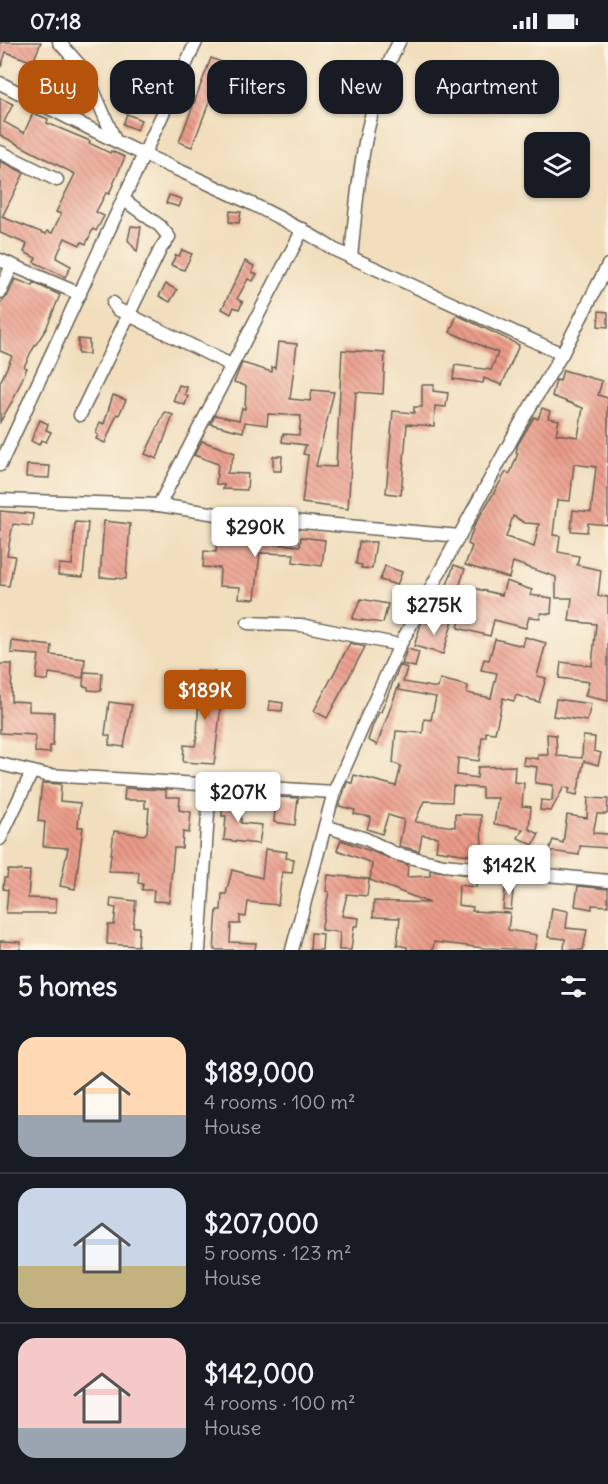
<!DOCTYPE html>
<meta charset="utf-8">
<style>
body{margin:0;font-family:Delius,sans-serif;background:#20242c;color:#f1f3f6;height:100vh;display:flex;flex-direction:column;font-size:22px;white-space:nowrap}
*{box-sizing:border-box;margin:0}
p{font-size:20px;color:#9ea1a6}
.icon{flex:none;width:33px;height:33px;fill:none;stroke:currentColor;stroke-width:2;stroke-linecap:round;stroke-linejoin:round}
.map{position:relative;height:908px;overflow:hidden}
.details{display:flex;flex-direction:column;background:#171b24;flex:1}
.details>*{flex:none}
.hud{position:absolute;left:18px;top:18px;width:573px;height:54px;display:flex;gap:12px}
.tools{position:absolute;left:524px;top:90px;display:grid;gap:12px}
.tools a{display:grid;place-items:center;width:66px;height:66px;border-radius:12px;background:#171b24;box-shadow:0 2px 4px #0004;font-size:30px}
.price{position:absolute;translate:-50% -51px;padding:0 14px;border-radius:6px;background:#fff;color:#222;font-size:20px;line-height:39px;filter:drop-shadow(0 2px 3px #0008)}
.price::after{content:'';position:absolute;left:50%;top:36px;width:18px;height:14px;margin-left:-9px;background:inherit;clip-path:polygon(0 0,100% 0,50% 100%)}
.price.active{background:#b45309;color:#fff}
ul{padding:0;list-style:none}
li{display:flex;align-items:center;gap:18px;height:150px;padding:0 18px}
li+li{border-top:2px solid #363941}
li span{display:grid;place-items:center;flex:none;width:168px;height:120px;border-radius:18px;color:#555}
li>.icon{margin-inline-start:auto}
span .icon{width:72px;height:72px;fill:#fffc;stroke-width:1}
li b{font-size:26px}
h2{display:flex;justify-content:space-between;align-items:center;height:72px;padding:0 18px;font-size:26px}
.pill{padding:0 21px;border-radius:18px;background:#171b24;box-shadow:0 2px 4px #0004;font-size:21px;line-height:54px}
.pill.active{background:#b45309;color:#fff}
.status{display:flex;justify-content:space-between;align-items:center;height:42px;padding:0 30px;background:#171b24;direction:ltr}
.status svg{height:16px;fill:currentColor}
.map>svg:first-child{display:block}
</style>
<div class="status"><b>07:18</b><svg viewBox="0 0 49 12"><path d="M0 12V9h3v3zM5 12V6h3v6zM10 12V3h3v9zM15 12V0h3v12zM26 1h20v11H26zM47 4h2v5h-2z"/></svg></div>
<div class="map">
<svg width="608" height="908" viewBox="0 0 608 908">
<defs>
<pattern id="building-back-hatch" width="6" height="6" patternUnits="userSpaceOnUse" patternTransform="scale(1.5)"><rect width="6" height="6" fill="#eb9b89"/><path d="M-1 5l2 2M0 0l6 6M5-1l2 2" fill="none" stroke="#be7e6f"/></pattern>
</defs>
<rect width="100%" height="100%" fill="#fcf5e5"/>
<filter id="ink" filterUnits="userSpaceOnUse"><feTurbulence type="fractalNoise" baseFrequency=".0167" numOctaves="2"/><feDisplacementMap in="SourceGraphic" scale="12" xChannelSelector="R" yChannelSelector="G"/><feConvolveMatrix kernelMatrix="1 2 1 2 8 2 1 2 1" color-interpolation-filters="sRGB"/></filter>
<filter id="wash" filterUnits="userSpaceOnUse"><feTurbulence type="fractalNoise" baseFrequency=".008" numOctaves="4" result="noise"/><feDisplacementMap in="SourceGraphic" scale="24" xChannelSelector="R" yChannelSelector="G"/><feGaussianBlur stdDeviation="1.35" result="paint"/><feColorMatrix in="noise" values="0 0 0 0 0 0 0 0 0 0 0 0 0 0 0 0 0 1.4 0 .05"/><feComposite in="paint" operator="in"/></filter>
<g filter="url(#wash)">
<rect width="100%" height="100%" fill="#f1debd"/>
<g id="blocks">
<!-- building -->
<g fill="url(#building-back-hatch)" fill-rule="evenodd">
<path d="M 0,0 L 41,0 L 33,20 L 6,10 L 1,25 Z"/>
<path d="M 211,16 L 224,21 L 192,105 L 179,100 Z"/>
<path d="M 0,56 L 13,62 L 4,80 L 24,91 L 33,71 L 48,77 L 47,81 L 90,99 L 89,101 L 110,111 L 111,109 L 125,115 L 109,152 L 106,151 L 96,170 L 104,174 L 96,189 L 93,187 L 86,202 L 82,200 L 80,203 L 65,196 L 56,216 L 71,224 L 65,235 L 34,220 L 36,216 L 24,210 L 27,202 L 0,191 L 0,119 L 24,131 L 2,175 L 46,192 L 47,189 L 52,191 L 61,172 L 56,170 L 75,132 L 0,93 Z"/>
<path d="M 127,72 L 141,78 L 137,88 L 123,82 Z"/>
<path d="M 169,153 L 182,157 L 179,165 L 166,161 Z"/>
<path d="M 230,169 L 241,170 L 239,181 L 229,180 Z"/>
<path d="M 131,184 L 141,185 L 137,210 L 128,198 Z"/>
<path d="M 182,208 L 192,212 L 184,228 L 171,223 L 176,213 L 179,214 Z"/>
<path d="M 245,219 L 254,224 L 252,230 L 257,232 L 253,239 L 248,237 L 237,257 L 243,260 L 239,267 L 234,265 L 231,272 L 222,267 Z"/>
<path d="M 15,237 L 33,244 L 34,241 L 60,253 L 46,287 L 31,310 L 24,325 L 27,326 L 13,358 L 0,380 L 0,341 L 12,314 L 0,309 L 0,262 L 8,253 Z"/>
<path d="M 166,242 L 177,248 L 170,260 L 159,254 Z"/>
<path d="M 599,269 L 608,270 L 608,285 L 598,284 Z"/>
<path d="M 457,273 L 519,303 L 502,343 L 484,336 L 483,341 L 453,337 L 455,323 L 491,328 L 498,311 L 450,290 Z"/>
<path d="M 78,297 L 89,298 L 89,312 L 78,312 Z"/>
<path d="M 278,300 L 297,302 L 290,357 L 310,359 L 312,348 L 334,350 L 316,424 L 336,425 L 342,308 L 385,311 L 383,352 L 356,350 L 348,467 L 302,461 L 308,413 L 303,412 L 306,403 L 282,400 L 283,392 L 299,393 L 301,374 L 268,372 L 267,383 L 245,380 L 243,390 L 211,382 L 215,373 L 239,378 L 242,366 L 245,367 L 246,344 L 234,340 L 238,330 L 242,321 L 272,330 L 272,325 L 275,326 Z"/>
<path d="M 563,328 L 602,339 L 598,353 L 608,356 L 608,483 L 588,481 L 587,490 L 571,489 L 573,468 L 591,470 L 596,425 L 574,422 L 570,459 L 557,458 L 553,493 L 560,494 L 558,510 L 579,514 L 577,523 L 601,528 L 598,554 L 608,555 L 608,659 L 585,654 L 589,640 L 559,636 L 561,620 L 592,624 L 596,582 L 569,579 L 572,556 L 556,556 L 556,535 L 513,520 L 509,536 L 465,523 L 472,504 L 468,502 L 474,484 L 506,430 L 510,432 L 518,411 L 516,411 L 518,402 L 534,375 L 538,377 L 542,366 L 550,369 L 548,376 L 559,378 L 556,392 L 578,395 L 583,366 L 552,354 L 556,338 L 560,339 ZM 513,474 L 525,481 L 539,482 L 534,505 L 506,495 Z"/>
<path d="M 179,343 L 187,345 L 185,352 L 188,354 L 185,363 L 173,359 Z"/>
<path d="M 422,343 L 434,343 L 433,349 L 448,351 L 446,365 L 435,364 L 434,384 L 407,382 L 401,453 L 386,451 L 393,369 L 414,371 L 414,365 L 422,365 Z"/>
<path d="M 113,353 L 126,358 L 119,373 L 117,372 L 105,401 L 96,397 L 98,393 L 96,391 L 100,380 L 104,382 Z"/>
<path d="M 165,370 L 173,373 L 157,417 L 145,412 Z"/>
<path d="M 40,378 L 48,382 L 46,388 L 51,390 L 46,400 L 41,398 L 39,403 L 31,399 Z"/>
<path d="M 202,399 L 235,411 L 227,431 L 248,432 L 247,448 L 223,447 L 224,443 L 216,442 L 218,422 L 194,413 Z"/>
<path d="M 273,414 L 282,414 L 281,429 L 273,429 Z"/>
<path d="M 27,423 L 50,424 L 49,436 L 26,435 Z"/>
<path d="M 0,469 L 33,472 L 32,484 L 13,482 L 7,513 L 15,514 L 9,544 L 0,543 Z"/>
<path d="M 104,479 L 130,482 L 126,537 L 100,535 Z"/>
<path d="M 75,480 L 88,481 L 83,535 L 58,533 L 59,522 L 72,523 Z"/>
<path d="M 217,489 L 274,494 L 274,502 L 300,504 L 301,495 L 325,498 L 322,524 L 293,520 L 294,512 L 260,511 L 255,557 L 239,556 L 240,545 L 219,544 L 220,526 L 203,525 L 204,509 L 216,510 Z"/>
<path d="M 359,500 L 376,500 L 372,527 L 361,526 L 362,523 L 356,522 Z"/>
<path d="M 454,523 L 465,527 L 458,548 L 447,543 Z"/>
<path d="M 385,524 L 402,530 L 397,543 L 380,538 Z"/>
<path d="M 506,539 L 532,548 L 530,553 L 552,556 L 551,572 L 541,571 L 540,576 L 529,575 L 526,586 L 494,578 L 490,594 L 458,586 L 469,545 L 502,553 Z"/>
<path d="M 361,557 L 388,562 L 383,581 L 352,577 Z"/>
<path d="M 441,576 L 453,578 L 443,612 L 414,604 L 422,579 L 439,584 Z"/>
<path d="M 525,595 L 546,601 L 537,634 L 546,636 L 539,660 L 516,653 L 514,659 L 503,656 L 495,691 L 486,690 L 486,695 L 482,695 L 479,719 L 458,716 L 457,733 L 477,736 L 478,725 L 515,724 L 514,740 L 524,741 L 522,764 L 531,765 L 529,787 L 539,792 L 533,803 L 518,796 L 523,787 L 494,782 L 498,756 L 482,756 L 482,746 L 453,744 L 452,760 L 424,759 L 415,780 L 455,785 L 455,772 L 481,773 L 482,815 L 436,808 L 438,795 L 422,793 L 419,809 L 399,804 L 404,778 L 388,773 L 382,792 L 367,787 L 371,775 L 354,772 L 355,768 L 339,764 L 347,740 L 352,741 L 354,733 L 396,744 L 401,724 L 393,721 L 396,689 L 423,691 L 424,677 L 431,678 L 436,655 L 399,648 L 399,642 L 377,703 L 368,698 L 373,683 L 379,670 L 381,670 L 400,623 L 407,626 L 403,640 L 438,646 L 440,637 L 468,644 L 467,651 L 491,656 L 497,631 L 481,628 L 484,617 L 489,618 L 495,597 L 523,604 Z"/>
<path d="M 12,599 L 52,604 L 51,613 L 85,617 L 83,636 L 49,631 L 48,639 L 36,637 L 39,613 L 11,611 Z"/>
<path d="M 350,601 L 365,605 L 327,676 L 314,669 Z"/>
<path d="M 407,607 L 419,610 L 415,625 L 402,622 Z"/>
<path d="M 0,622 L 12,622 L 11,659 L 29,660 L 29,669 L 54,670 L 53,704 L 50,704 L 50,711 L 35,710 L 35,693 L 0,691 Z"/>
<path d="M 196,629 L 215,630 L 214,657 L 220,657 L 220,672 L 214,722 L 183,720 L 184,703 L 195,704 L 197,694 L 199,651 L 194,651 Z"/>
<path d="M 84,630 L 102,631 L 101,649 L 88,648 L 88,645 L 83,644 Z"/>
<path d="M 556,657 L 591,662 L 587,679 L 553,674 Z"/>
<path d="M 270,659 L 283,661 L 282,669 L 269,668 Z"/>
<path d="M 109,660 L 132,663 L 124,705 L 109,703 L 110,694 L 105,693 Z"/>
<path d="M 547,692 L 556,693 L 557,714 L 582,716 L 583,694 L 595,695 L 594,709 L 601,711 L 598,723 L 584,719 L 577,753 L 568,751 L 570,747 L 564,745 L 551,769 L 540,768 L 541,758 L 552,759 L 553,743 L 535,741 L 537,725 L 523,723 L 524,715 L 538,717 L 538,713 L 548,713 Z"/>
<path d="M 42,741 L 61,742 L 60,759 L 80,761 L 78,785 L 83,785 L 75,847 L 60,844 L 68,806 L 43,804 L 45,780 L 38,779 Z"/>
<path d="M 125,746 L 166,748 L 166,755 L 180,755 L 179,768 L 191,770 L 189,791 L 183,790 L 182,806 L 174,806 L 169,860 L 153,859 L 154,848 L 142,848 L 143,842 L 138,841 L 139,830 L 109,829 L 114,789 L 144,793 L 147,790 L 149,766 L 145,766 L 145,758 L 124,758 Z"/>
<path d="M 223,753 L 242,758 L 241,781 L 262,783 L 259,802 L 224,798 L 226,774 L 222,774 Z"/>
<path d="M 276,755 L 298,756 L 295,783 L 274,780 Z"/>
<path d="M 588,756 L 608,757 L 607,772 L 597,772 L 593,791 L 608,792 L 608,806 L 580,804 L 579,813 L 549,809 L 553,798 L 563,801 L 567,773 L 587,776 Z"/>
<path d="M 341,798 L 408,823 L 407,835 L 430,834 L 430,828 L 477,834 L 476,845 L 459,843 L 458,863 L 473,865 L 472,869 L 510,871 L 508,888 L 537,893 L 534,908 L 484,906 L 434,900 L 433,908 L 407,908 L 407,905 L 397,903 L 400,876 L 373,875 L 374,859 L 430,861 L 370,838 L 372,821 L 337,808 Z"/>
<path d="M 265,807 L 287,810 L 286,816 L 294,817 L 292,831 L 282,830 L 278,863 L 248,860 L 246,875 L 240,874 L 240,882 L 231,882 L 230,900 L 256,901 L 255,908 L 214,908 L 217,868 L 221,868 L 222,852 L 226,852 L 232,828 L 262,836 Z"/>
<path d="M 8,828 L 30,829 L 28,856 L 56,857 L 56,871 L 6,871 L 8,848 L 3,847 L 4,836 L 7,836 Z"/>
<path d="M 328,833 L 369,837 L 367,854 L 347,852 L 342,874 L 359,876 L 358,884 L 354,884 L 351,908 L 339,908 L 340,890 L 321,888 L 329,850 L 326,849 Z"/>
<path d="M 506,839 L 514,840 L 511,868 L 503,867 Z"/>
<path d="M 578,844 L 608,847 L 608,864 L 592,863 L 592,867 L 575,864 Z"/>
<path d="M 111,856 L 136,859 L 133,885 L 139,885 L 138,904 L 107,902 L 108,883 L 114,883 L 116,866 L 110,865 Z"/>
<path d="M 552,866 L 568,869 L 566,886 L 587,888 L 583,908 L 564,908 L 565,897 L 548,895 Z"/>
<path d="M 311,891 L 323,892 L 322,908 L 310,908 Z"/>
<path d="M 0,899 L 21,900 L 20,908 L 0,908 Z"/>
</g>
</g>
</g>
<g filter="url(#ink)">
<use href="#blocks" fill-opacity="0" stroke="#676054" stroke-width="1.5"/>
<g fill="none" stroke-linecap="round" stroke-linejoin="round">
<!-- street casing -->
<g stroke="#676054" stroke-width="15">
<g id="street">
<path d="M 59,0 L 85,29 L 114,96"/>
<path d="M 0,41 C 48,66 98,91 147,114 C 211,143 276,170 335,208 L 562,312"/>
<path d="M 0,110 L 57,138"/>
<path d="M 351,216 C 358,140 363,69 399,0"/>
<path d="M 0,218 L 80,252"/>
<path d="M 0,250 L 12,223"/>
<path d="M 113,261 L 117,267 L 231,323"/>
<path d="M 80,373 L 161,206 L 169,195 L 160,184 L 124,158"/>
<path d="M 0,423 L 196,0"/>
<path d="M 0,458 L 159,463 L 223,473 L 460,494"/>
<path d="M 159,463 L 303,187"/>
<path d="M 248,581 L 301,583 L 400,603"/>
<path d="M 0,722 L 46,733 L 334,750"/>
<path d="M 325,784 L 366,797 L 396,812 L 444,823 L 608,839"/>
<path d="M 0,797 L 32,730"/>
<path d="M 199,908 L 210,741"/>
<path d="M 292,908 L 334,750 L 367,675 L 400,603 L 520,382 L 562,312 L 608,223"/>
</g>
</g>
<!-- street -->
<use href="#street" stroke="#fff" stroke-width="12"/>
</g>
</g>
</svg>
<div class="tools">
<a><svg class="icon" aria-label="layers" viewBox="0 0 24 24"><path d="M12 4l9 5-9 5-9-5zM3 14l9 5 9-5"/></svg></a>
</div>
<b class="price" style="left:255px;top:516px">$290K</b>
<b class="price" style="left:434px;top:594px">$275K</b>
<b class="price active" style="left:205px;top:679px">$189K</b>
<b class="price" style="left:238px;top:781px">$207K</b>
<b class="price" style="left:509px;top:854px">$142K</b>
<div class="hud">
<a class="pill active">Buy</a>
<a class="pill">Rent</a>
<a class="pill">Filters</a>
<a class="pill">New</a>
<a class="pill">Apartment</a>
</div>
</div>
<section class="details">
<h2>5 homes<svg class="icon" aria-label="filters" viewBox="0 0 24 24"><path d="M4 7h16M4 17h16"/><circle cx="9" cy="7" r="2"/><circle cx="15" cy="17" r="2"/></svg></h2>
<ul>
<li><span style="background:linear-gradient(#ffd9b3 65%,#9aa5b1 0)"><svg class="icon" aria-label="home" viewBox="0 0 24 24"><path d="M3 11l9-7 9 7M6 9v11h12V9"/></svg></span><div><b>$189,000</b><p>4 rooms · 100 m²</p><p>House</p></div></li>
<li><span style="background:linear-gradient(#c9d6e8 65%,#c2b280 0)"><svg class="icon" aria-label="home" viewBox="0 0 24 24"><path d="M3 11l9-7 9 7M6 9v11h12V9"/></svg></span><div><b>$207,000</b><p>5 rooms · 123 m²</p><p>House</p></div></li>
<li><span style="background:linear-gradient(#f6c9c9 75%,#9aa5b1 0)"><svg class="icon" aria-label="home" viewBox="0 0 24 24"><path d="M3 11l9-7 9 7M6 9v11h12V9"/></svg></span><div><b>$142,000</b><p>4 rooms · 100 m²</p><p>House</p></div></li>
</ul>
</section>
